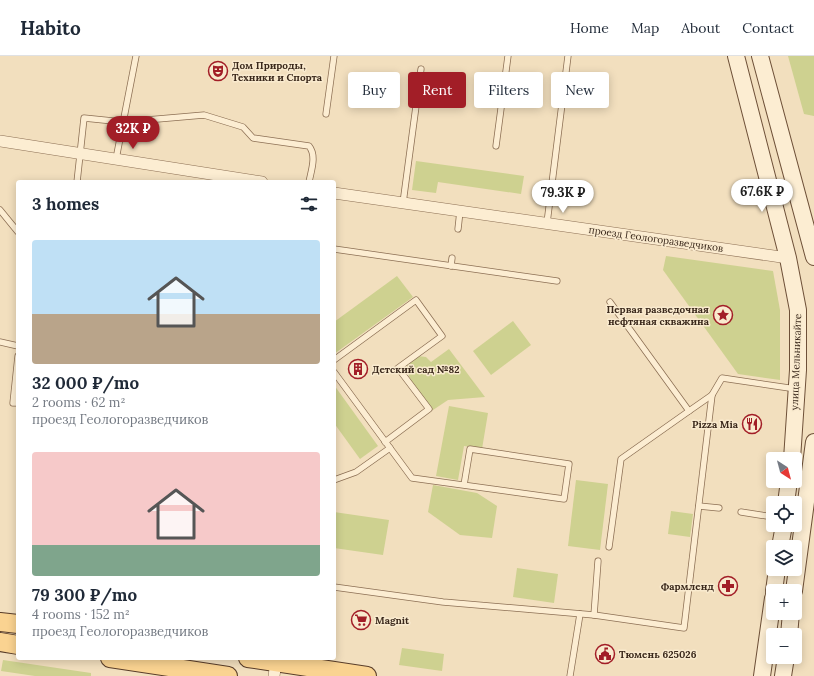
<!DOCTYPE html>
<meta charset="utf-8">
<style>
body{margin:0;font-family:Lora,serif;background:#f2f2f3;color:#1f2937;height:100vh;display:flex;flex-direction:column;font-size:15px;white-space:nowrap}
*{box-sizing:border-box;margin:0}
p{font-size:13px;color:#747a83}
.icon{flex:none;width:22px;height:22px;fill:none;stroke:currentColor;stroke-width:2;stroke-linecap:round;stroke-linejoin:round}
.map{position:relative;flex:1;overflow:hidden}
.drawer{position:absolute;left:16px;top:124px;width:320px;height:480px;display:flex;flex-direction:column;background:#fff;border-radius:4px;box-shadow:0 2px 10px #0003}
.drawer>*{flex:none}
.guide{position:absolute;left:348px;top:16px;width:380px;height:36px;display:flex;gap:8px}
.needle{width:26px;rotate:144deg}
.controls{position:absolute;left:766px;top:396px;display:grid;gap:8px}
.controls a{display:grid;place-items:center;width:36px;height:36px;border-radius:4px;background:#fff;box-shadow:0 2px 10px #0003;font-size:20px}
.price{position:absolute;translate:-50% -34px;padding:0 9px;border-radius:14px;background:#fff;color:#222;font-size:13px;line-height:26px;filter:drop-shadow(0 1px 2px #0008)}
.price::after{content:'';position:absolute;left:50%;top:24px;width:12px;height:9px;margin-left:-6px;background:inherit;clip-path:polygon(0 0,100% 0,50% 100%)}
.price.on{background:#a21e27;color:#fff}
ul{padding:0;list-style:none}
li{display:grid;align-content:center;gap:8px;height:212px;padding:0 16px}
li span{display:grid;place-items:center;height:124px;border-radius:4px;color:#555}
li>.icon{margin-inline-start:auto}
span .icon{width:72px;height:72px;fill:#fffc;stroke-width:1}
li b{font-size:17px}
h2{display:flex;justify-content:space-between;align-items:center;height:48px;padding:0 16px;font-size:17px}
.pill{padding:0 14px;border-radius:4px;background:#fff;box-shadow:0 2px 10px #0003;font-size:14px;line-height:36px}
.pill.on{background:#a21e27;color:#fff}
header{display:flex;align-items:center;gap:24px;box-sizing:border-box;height:56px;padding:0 20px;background:#fff;border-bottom:1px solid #e0e1e3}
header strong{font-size:19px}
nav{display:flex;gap:22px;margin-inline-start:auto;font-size:14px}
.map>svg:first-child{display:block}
</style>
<header>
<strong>Habito</strong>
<nav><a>Home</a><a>Map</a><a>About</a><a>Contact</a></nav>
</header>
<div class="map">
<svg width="814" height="620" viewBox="0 0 814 620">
<rect width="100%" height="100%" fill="#f2dfbe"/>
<!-- green -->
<g fill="#ced190">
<path d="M 788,0 L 814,0 L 814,60 L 804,58 Z"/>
<path d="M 416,105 L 524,120 L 521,138 L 438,126 L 436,137 L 412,134 Z"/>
<path d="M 666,200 L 773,215 L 780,254 L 780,324 L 738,318 L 663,214 Z"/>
<path d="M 397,220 L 413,241 L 334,298 L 334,266 Z"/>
<path d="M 513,265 L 531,289 L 491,319 L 473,295 Z"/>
<path d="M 449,293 L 485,341 L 448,344 L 433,354 C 426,345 406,323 407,311 C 408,306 413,303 418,300 L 426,301 L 431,306 Z"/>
<path d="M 334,329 L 378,390 L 360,403 L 334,367 Z"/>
<path d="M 449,350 L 488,357 L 482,393 L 464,390 L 458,424 L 436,420 Z"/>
<path d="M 576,424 L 608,428 L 600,494 L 568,490 Z"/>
<path d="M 433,429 L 477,437 L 497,450 L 492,482 L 460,479 L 428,456 Z"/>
<path d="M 671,455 L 693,458 L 690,481 L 668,478 Z"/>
<path d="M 334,456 L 389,464 L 383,499 L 334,492 Z"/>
<path d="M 517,512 L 558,518 L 554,547 L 513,541 Z"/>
<path d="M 402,592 L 444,598 L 442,615 L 399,609 Z"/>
<path d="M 3,604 L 91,617 L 91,620 L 35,620 L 1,615 Z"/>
</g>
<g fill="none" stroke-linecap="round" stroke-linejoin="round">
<!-- service casing -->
<g stroke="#8c6f54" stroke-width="7">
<g id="service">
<path d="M 326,58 L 334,0"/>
<path d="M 496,90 L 508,0"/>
<path d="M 116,103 L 136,0"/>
<path d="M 77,126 L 84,62 L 123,66 L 204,59 L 243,71 L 253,82 L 309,90 C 317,100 311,115 309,126"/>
<path d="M 403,147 L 421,13"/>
<path d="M 0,154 L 18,176"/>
<path d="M 547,167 L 568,0"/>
<path d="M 458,173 L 460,155"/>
<path d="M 334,193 L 557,225"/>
<path d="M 451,210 L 452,202"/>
<path d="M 610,246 L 689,355 L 712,339"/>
<path d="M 0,286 L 18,290"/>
<path d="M 18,300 L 13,347 L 18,347"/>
<path d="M 334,304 L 416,244 L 442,280 L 398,312 L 429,353 L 385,386"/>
<path d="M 334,316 L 412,422 L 564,443 L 569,408 L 470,393 L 464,429"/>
<path d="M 334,424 L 356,416 L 390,392"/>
<path d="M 699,450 L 719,452"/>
<path d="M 741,456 L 773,461"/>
<path d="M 609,491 L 621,403 L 689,355"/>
<path d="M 334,531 L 443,546 L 594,559 L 684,572 L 712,339 L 722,322 L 796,333"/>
<path d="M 594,559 L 598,505"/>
<path d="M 570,620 L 580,558"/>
</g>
</g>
<!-- minor casing -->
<g stroke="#8c6f54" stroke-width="12">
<g id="minor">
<path d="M 0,85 L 262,126"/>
<path d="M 334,137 L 788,202"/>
<path d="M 274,620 L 276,606"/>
</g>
</g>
<!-- secondary casing -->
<g stroke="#6e5038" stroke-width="18">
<g id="secondary">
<path d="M 736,0 L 788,202 L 798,254 L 798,314 L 792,403"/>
<path d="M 760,0 L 814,201"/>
<path d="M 786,447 L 789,425"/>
<path d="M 780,491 L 784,469"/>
<path d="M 774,535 L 777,513"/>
<path d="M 794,535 L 814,386"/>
<path d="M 789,579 L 791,557"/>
<path d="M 762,620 L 773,542"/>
<path d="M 783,620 L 786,601"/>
</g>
</g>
<!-- primary casing -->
<g stroke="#593d29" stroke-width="20">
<g id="primary">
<path d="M 0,566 L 18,568"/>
<path d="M 0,586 L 18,589"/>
<path d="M 110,602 L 228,620"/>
<path d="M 248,602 L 367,620"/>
</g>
</g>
<!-- service -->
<use href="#service" stroke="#fcedd2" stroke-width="5.5"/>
<!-- minor -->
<use href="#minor" stroke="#fcedd2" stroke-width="11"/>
<!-- secondary -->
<use href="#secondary" stroke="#fcedd2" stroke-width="16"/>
<!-- primary -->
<use href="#primary" stroke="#fad391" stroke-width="18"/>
</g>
<!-- icons -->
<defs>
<g id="theatre-ring" transform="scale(1)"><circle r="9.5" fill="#f9eace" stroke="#a21e27" stroke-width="1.5"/><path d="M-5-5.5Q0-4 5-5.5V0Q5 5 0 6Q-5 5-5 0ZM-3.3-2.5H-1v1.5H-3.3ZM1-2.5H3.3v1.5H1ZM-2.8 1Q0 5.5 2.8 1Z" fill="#a21e27"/></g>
<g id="sight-ring" transform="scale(1)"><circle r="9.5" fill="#f9eace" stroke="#a21e27" stroke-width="1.5"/><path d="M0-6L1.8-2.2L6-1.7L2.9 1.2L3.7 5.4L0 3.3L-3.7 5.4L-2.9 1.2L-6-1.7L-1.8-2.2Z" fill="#a21e27"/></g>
<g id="building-ring" transform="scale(1)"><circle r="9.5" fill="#f9eace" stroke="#a21e27" stroke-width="1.5"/><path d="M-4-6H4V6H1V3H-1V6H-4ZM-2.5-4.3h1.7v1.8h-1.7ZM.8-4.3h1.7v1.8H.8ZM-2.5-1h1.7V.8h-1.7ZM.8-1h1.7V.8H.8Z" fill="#a21e27"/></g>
<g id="restaurant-ring" transform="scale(1)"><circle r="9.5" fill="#f9eace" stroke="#a21e27" stroke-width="1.5"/><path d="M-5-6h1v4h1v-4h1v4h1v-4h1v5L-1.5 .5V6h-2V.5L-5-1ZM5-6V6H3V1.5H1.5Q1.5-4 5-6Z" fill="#a21e27"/></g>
<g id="pharmacy-ring" transform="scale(1)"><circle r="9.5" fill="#f9eace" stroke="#a21e27" stroke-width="1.5"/><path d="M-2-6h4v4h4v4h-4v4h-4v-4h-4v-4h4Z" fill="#a21e27"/></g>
<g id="supermarket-ring" transform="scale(1)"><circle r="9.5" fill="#f9eace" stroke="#a21e27" stroke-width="1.5"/><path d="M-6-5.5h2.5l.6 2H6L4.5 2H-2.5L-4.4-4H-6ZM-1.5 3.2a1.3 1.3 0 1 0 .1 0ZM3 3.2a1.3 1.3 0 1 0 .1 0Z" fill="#a21e27"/></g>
<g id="civic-ring" transform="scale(1)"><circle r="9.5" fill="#f9eace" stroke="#a21e27" stroke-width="1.5"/><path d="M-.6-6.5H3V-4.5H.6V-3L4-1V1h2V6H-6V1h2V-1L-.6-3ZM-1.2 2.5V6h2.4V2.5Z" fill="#a21e27"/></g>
</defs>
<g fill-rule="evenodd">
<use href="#theatre-ring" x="218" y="15"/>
<use href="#sight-ring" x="723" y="259"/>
<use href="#building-ring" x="358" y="313"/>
<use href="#restaurant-ring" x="752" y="368"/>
<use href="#pharmacy-ring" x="728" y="530"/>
<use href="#supermarket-ring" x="361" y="564"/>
<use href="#civic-ring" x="605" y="598"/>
</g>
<g text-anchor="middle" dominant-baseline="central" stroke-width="3" stroke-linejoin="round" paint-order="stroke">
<!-- poi labels -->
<g font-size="10" font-weight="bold" fill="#3a281b" stroke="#f9eace" text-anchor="start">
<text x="232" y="9">Дом Природы,<tspan x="232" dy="12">Техники и Спорта</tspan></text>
<text x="709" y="253" text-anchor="end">Первая разведочная<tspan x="709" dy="12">нефтяная скважина</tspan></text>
<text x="372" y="313">Детский сад №82</text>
<text x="738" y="368" text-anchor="end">Pizza Mia</text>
<text x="714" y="530" text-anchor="end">Фармленд</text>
<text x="375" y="564">Magnit</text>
<text x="619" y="598">Тюмень 625026</text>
</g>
<!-- street labels -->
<g font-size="10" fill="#3a281b" stroke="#f9eace">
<text transform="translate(656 183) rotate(8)">проезд Геологоразведчиков</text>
<text transform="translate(796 306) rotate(-88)">улица Мельникайте</text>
</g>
</g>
</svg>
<div class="controls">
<a><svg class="needle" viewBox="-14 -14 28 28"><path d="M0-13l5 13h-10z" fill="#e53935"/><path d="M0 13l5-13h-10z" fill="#747a83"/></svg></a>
<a><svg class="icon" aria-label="locate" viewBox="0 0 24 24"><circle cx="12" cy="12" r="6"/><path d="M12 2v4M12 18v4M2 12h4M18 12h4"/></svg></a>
<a><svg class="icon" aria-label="layers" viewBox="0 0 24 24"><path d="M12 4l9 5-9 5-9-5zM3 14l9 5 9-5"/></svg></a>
<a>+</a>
<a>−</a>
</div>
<b class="price on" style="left:133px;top:94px">32K ₽</b>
<b class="price" style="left:762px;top:157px">67.6K ₽</b>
<b class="price" style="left:563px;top:158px">79.3K ₽</b>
<div class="guide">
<a class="pill">Buy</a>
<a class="pill on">Rent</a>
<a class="pill">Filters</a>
<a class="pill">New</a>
</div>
<section class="drawer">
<h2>3 homes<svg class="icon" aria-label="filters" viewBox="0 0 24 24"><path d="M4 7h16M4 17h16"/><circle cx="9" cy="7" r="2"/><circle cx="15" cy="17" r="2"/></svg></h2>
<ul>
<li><span style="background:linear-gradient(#bfe0f5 60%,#b9a48a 0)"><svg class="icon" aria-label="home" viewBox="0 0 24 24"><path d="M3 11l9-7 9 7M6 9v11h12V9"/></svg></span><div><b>32 000 ₽/mo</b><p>2 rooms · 62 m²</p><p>проезд Геологоразведчиков</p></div></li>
<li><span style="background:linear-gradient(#f6c9c9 75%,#7fa58c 0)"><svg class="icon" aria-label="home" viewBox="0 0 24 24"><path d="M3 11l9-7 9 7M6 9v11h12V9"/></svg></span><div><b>79 300 ₽/mo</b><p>4 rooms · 152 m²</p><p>проезд Геологоразведчиков</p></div></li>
</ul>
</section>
</div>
